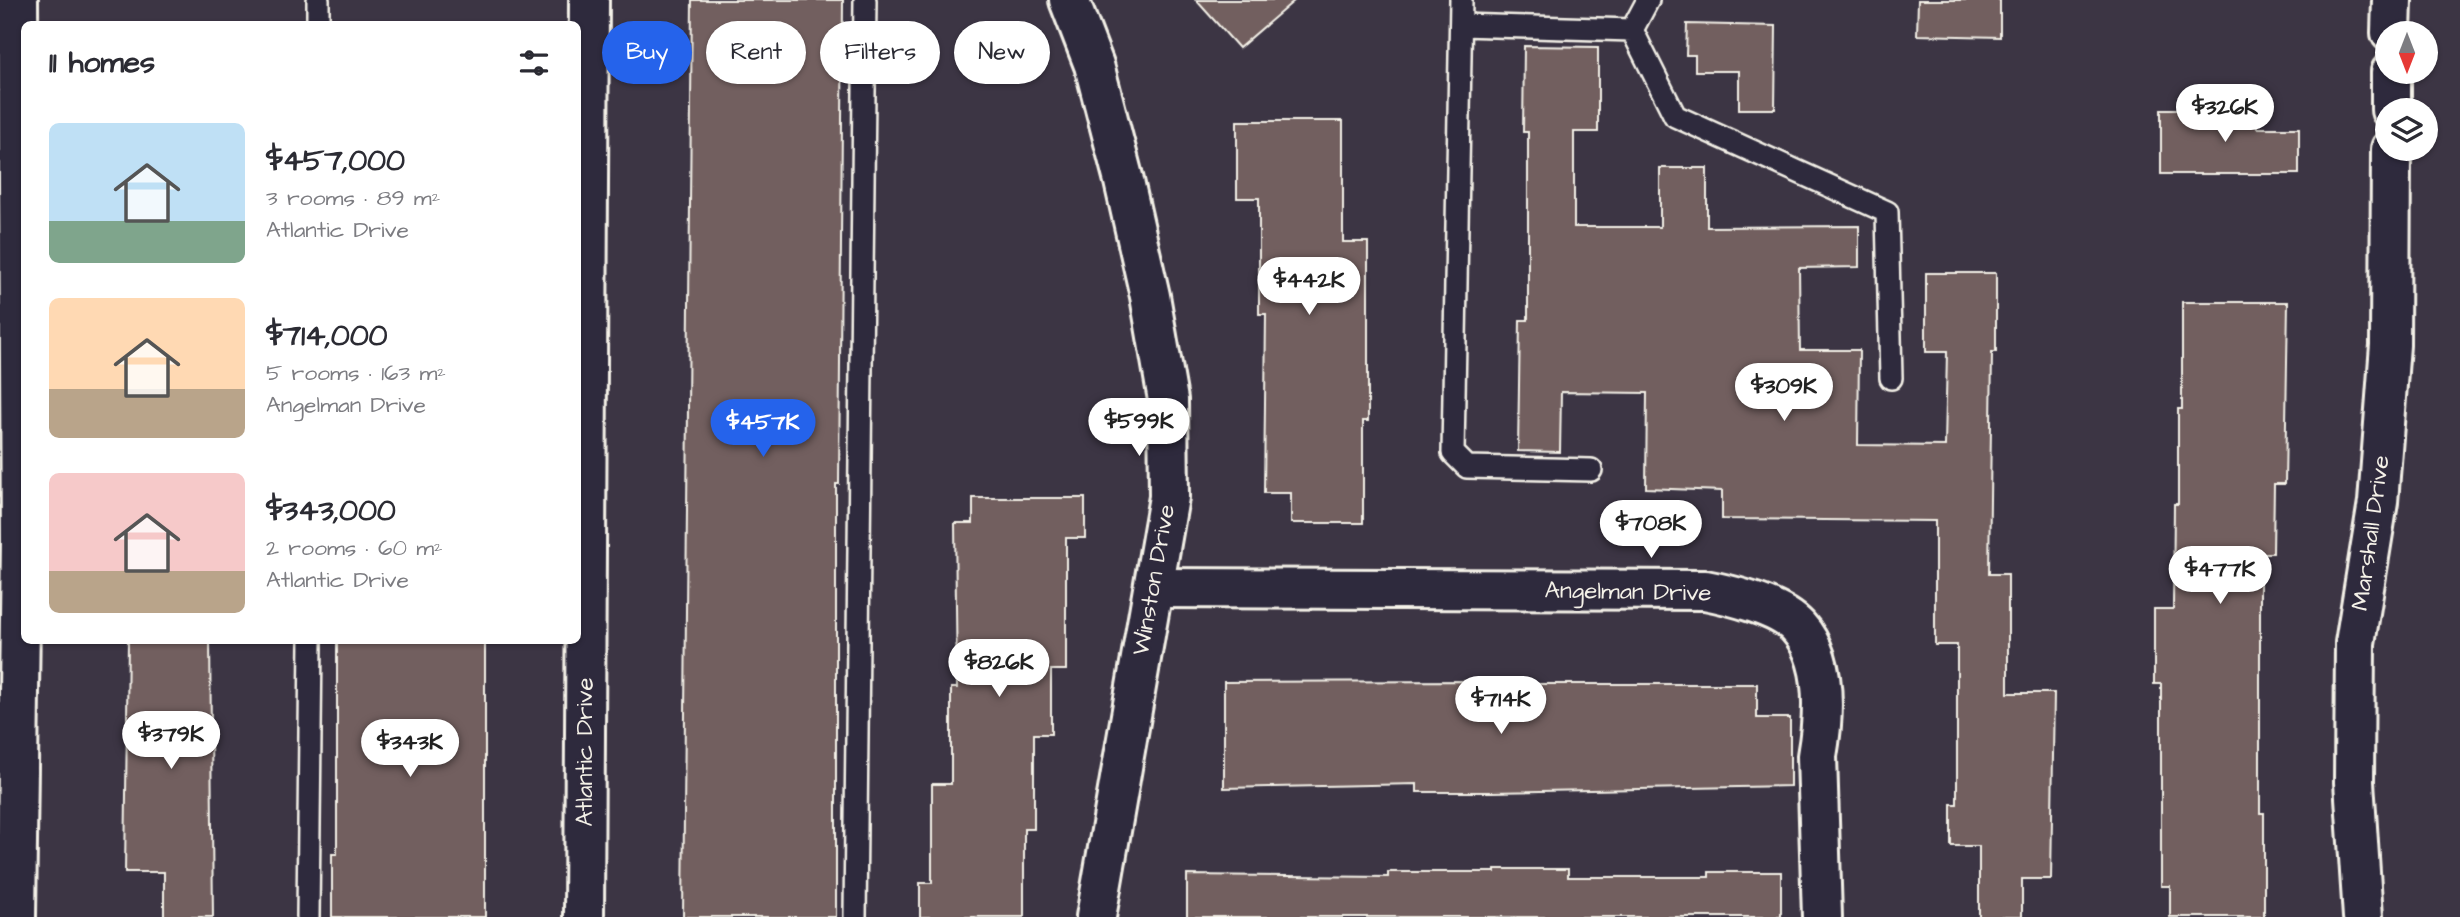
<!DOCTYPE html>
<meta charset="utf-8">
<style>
body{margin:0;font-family:"Architects Daughter",sans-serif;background:#f7f7f7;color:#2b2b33;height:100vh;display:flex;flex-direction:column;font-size:26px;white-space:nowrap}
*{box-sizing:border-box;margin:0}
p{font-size:23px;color:#7c7c81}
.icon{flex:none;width:38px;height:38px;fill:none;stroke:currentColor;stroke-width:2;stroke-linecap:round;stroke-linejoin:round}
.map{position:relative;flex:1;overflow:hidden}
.side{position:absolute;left:21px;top:21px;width:560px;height:623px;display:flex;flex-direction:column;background:#fff;border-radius:10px;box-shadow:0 2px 5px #0004}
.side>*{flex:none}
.guide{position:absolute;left:602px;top:21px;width:665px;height:63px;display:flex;gap:14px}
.needle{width:46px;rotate:180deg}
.fabs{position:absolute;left:2375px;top:21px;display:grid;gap:14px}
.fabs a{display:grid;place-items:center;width:63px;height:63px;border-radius:50%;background:#fff;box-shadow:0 2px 5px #0004;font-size:35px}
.price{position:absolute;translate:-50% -60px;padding:0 16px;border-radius:24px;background:#fff;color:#222;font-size:23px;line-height:46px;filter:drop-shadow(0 2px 4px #0008)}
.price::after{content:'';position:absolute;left:50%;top:42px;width:21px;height:16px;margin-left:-10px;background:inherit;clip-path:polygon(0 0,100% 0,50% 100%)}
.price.active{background:#2563eb;color:#fff}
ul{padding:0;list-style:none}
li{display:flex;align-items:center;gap:21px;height:175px;padding:0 28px}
li span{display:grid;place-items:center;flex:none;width:196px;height:140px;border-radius:10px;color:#555}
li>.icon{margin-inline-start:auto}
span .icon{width:84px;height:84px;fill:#fffc;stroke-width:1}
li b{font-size:30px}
h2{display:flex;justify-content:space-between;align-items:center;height:84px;padding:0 28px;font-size:30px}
.chip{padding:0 24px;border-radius:32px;background:#fff;box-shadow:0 2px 5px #0004;font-size:24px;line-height:63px}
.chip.active{background:#2563eb;color:#fff}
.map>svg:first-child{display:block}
</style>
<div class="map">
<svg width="2460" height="917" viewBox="0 0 2460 917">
<rect width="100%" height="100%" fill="#3c3544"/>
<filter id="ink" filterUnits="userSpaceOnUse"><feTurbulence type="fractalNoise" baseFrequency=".0143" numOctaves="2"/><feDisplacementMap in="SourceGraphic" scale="14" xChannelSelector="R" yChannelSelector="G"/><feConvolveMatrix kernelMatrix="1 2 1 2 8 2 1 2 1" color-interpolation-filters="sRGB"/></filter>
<g filter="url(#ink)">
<!-- building -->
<g fill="#725f5f" stroke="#f4f1e8" stroke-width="2">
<path d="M 692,0 L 843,0 L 839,484 L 836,484 L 836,917 L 683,917 Z"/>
<path d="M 1196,0 L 1295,0 L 1239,48 Z"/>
<path d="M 1918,0 L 2000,0 L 2000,37 L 1917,35 Z"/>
<path d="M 1687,24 L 1776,26 L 1775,109 L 1739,109 L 1739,71 L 1695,71 L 1695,55 L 1686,55 Z"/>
<path d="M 1524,46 L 1598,47 L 1598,132 L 1574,132 L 1574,227 L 1660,227 L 1660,168 L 1707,168 L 1707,227 L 1859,226 L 1859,267 L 1799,268 L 1800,350 L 1859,350 L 1858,445 L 1945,446 L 1947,352 L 1926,352 L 1926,273 L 1996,273 L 1996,352 L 1992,352 L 1989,574 L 2008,574 L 2008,693 L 2054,693 L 2051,879 L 2022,879 L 2022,917 L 1979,917 L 1979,846 L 1951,846 L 1951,804 L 1957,804 L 1957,645 L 1935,645 L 1935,521 L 1722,519 L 1722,491 L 1646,488 L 1647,393 L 1561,392 L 1560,452 L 1518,451 L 1520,320 L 1528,320 L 1528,132 L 1523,132 Z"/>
<path d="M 2161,109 L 2257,109 L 2257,128 L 2299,128 L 2299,174 L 2161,174 Z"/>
<path d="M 1237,121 L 1343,121 L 1343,242 L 1368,242 L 1368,421 L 1363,421 L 1363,523 L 1291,523 L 1291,493 L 1264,493 L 1266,314 L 1259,314 L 1259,198 L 1237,198 Z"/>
<path d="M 2182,302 L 2288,302 L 2285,484 L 2274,484 L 2273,553 L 2260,553 L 2260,813 L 2264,813 L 2264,917 L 2170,917 L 2170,886 L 2161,886 L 2161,684 L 2154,684 L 2154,609 L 2173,609 L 2174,504 L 2178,504 L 2178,409 L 2182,409 Z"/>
<path d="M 973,498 L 1085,498 L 1085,538 L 1066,538 L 1066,670 L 1051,670 L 1051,734 L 1034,734 L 1034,829 L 1024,829 L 1024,917 L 920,917 L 920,883 L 932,883 L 932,784 L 951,784 L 951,688 L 957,688 L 955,523 L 973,523 Z"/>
<path d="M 128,640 L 210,640 L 213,917 L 164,917 L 164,872 L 125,872 Z"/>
<path d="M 337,640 L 485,640 L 485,917 L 332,917 L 332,854 L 337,854 Z"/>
<path d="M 1491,681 L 1491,684 L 1757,684 L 1757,718 L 1790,718 L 1790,786 L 1491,792 L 1417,792 L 1417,784 L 1224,788 L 1224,682 Z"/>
<path d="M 1495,869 L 1568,869 L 1568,877 L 1709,877 L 1709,872 L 1781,872 L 1781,917 L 1187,917 L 1187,875 L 1388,877 L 1388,872 L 1495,872 Z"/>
</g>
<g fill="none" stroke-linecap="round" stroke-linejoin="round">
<!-- lane casing -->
<g stroke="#f4f1e8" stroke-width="26">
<g id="lane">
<path d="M 1461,0 L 1453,453 L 1467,467 L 1591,470"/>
<path d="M 318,24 L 318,0"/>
<path d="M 1461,25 L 1632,30 L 1675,116 L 1887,212 L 1891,378"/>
<path d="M 1632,30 L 1648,0"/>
<path d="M 308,917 L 311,640"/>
<path d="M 855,917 L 865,0"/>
</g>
</g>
<!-- street casing -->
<g stroke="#f4f1e8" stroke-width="44">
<g id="street">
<path d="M 1069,0 L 1094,65 L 1124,181 L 1150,296 L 1168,400 L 1169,497 L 1096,917"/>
<path d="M 2391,33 L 2392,0"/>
<path d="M 2391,110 L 2391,72"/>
<path d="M 1155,588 L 1705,590 C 1731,595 1780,607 1798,627 C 1828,660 1824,716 1817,756 L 1822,917"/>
<path d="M 16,917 L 21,542 L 18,0"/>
<path d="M 584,917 L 589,0"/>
<path d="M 2363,917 L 2354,782 L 2355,643 L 2378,502 L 2390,345 L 2391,149"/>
</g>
</g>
<!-- lane -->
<use href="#lane" stroke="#2f2a3d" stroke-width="21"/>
<!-- street -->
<use href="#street" stroke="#2f2a3d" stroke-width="38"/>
</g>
</g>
<g text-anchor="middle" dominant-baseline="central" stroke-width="5" stroke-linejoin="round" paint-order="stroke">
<!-- street labels -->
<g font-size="24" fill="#f4f1e8" stroke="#2f2a3d">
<text transform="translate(2371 533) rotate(-82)">Marshall Drive</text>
<text transform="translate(1154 580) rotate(-80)">Winston Drive</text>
<text transform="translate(1628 592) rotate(1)">Angelman Drive</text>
<text transform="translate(585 752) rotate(-90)">Atlantic Drive</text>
</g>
</g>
</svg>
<div class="fabs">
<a><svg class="needle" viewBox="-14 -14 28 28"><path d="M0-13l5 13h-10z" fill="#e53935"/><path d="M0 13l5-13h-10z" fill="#7c7c81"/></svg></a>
<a><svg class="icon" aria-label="layers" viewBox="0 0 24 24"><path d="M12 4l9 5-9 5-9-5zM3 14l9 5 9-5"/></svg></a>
</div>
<b class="price" style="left:2225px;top:144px">$326K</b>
<b class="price" style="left:1309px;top:317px">$442K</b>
<b class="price" style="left:1784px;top:423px">$309K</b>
<b class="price" style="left:1139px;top:458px">$599K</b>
<b class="price active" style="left:763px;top:459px">$457K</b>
<b class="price" style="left:1651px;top:560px">$708K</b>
<b class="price" style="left:2220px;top:606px">$477K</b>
<b class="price" style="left:999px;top:699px">$826K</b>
<b class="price" style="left:1501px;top:736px">$714K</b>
<b class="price" style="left:171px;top:771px">$379K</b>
<b class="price" style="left:410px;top:779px">$343K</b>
<div class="guide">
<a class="chip active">Buy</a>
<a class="chip">Rent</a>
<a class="chip">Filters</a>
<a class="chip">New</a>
</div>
<section class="side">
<h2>11 homes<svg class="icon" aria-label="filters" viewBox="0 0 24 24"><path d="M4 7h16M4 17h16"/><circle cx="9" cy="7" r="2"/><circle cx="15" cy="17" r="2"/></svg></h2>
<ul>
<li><span style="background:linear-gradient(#bfe0f5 70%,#7fa58c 0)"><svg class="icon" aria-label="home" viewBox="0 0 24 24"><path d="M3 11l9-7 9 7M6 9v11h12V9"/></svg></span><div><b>$457,000</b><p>3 rooms · 89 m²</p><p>Atlantic Drive</p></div></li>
<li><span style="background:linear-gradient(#ffd9b3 65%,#b9a48a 0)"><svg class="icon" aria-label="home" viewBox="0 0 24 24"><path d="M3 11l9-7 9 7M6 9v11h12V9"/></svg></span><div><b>$714,000</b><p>5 rooms · 163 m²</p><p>Angelman Drive</p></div></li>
<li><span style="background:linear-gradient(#f6c9c9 70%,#b9a48a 0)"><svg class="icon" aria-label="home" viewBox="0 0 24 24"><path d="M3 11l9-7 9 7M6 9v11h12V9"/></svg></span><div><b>$343,000</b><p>2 rooms · 60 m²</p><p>Atlantic Drive</p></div></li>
</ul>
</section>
</div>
